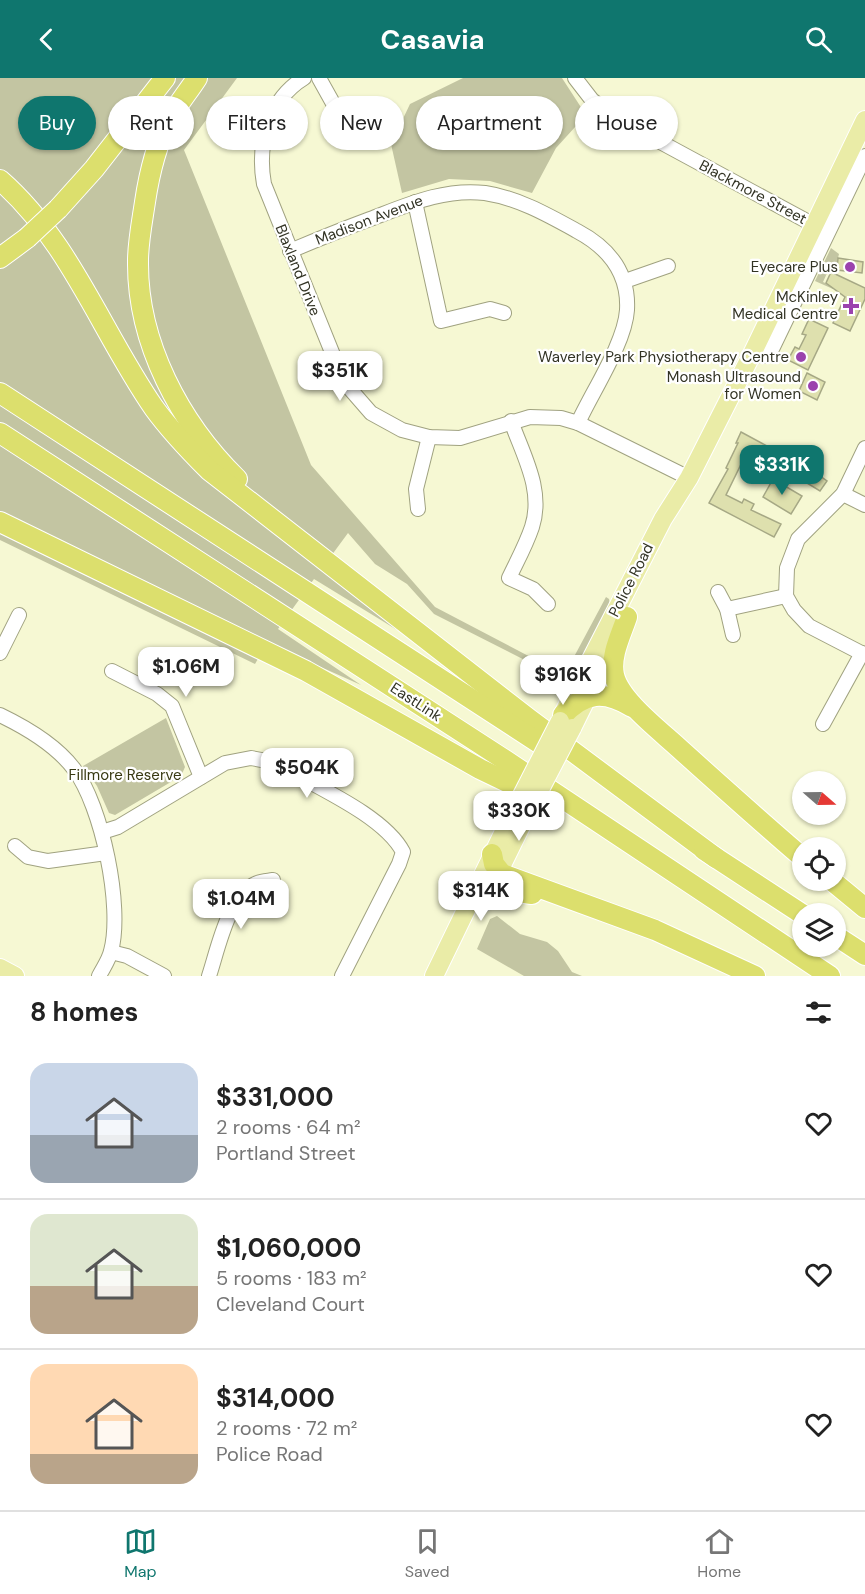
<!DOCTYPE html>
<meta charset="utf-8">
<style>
body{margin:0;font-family:"DM Sans",sans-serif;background:#f2f2f2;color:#222;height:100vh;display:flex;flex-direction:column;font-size:22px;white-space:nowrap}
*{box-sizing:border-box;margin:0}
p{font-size:20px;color:#767676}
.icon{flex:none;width:33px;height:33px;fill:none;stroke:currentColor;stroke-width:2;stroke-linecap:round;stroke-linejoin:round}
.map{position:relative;height:898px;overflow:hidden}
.side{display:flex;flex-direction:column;background:#fff;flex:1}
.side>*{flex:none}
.top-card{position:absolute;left:18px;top:18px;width:830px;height:54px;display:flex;gap:12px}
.needle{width:39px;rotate:110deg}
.controls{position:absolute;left:792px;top:693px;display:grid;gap:12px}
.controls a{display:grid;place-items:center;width:54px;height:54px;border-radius:50%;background:#fff;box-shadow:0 2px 4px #0004;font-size:30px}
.price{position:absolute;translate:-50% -51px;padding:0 14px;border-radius:12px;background:#fff;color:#222;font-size:20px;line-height:39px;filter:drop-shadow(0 2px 3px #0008)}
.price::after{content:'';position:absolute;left:50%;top:36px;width:18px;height:14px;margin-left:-9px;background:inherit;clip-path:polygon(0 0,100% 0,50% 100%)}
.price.active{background:#0f766e;color:#fff}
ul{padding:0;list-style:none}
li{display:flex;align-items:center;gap:18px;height:150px;padding:0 30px}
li+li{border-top:2px solid #e0e0e0}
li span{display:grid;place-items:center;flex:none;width:168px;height:120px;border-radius:18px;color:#555}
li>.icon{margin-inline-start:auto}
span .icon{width:72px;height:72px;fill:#fffc;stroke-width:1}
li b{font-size:26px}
h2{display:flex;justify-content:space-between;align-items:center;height:72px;padding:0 30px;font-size:26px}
.tag{padding:0 21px;border-radius:27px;background:#fff;box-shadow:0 2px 4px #0004;font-size:21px;line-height:54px}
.tag.active{background:#0f766e;color:#fff}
header{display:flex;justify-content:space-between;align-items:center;height:78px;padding:0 30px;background:#0f766e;color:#fff;font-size:27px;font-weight:700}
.tabs{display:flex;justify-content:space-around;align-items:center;height:84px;border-top:2px solid #e0e0e0;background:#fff;font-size:16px;color:#767676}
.tabs a{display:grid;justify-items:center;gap:3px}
.tabs .active{color:#0f766e}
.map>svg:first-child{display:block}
</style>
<header><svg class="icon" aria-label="back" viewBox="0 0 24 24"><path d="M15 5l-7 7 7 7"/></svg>Casavia<svg class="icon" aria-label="search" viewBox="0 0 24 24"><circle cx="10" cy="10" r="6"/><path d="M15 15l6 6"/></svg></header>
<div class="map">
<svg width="865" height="898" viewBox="0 0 865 898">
<rect width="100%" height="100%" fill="#f6f8d3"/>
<!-- green -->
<g fill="#c3c5a2">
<path d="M 0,0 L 237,0 L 184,72 L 311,387 L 435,529 L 557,593 L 568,590 L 606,519 L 609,521 L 610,527 L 574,594 L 558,599 L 434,536 L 407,506 L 375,486 L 348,455 L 323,489 L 402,555 L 314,501 L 278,551 L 361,607 L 267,565 L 255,586 L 0,462 Z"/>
<path d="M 463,0 L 562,0 L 586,37 L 556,70 L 532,115 L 490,103 L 449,101 L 402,115 L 391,66 L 410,26 Z"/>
<path d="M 831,170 L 839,176 L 836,188 L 831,194 L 828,193 L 823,204 L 834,209 L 833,211 L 815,203 Z"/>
<path d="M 166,640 L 185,689 L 181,698 L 115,737 L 109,735 L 97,708 L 83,688 Z"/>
<path d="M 497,838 L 520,856 L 547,864 L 558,873 L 572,894 L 582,898 L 524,898 L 477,871 L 490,841 Z"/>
</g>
<!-- building -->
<g fill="#dee0ae" stroke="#a6a885" stroke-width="1.5">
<path d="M 838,180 L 863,184 L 862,195 L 837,192 Z"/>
<path d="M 831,194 L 865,210 L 865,221 L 850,253 L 833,245 L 845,219 L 826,205 Z"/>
<path d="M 809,241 L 828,250 L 808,292 L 788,282 L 795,269 L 799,271 L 806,257 L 802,256 Z"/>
<path d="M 807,295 L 825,304 L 817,322 L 799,313 Z"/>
<path d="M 741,354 L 810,391 L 827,403 L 820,413 L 771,383 L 769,388 L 759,382 L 762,377 L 749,370 L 726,417 L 742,425 L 744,421 L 754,426 L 751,432 L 781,446 L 774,459 L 709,425 L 728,391 L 726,390 L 738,365 L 736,365 Z"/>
<path d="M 773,401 L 802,418 L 791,436 L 763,419 Z"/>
</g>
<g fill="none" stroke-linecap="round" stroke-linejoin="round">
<!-- minor casing -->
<g stroke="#a0a280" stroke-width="16">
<g id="minor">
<path d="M 304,0 C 268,22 257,67 264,106 L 344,304 L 371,335 L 402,352 L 429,359 L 460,360 L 530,339 L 561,340 L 578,345 L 689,400"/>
<path d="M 319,0 L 339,36"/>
<path d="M 575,0 L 592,22 L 616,40 L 814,147"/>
<path d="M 415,124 L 441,243 L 490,231 L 504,235"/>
<path d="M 290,173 C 316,162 343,151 370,141 C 407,127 444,110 485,115 C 518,120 548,137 577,153 C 609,170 629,195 627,232 C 625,265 592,314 578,345"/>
<path d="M 625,203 L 668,188"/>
<path d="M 753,274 L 763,278 L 772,271 L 865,78"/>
<path d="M 511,343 C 523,377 544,412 532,449 C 526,467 517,483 509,500 L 533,511 L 548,526"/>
<path d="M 865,370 L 843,416 L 798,461 L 787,490 L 786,518 L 794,532 L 809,548 L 865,577"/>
<path d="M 843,416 L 865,427"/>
<path d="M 418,431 L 416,411 L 429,359"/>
<path d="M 718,514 L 727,531 L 733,557"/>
<path d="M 727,531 L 786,518"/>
<path d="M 0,575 L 19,537"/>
<path d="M 112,593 L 157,616 L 172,628 L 201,699"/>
<path d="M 0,637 C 27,650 56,667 74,691 C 102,728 123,829 111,873 C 109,882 103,890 99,898"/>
<path d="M 823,646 L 862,575"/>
<path d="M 102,754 L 118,749 L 225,685 L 251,680 L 272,684 L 284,690 C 319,710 385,739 403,774 L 399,786 L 342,898"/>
<path d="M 15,768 L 28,779 L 48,783 L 106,775"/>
<path d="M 111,874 L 127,878 L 164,898"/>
<path d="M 209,898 C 218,871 228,819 255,806 C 260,803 267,803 273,802"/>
</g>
</g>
<!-- major casing -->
<g stroke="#fff" stroke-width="20">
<g id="major">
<path d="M 563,636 L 663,441 L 689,400 L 753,274 L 865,42"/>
<path d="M 572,650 L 614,565"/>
<path d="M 493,805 L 524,742"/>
<path d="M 0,890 L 15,898"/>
<path d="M 434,898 L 513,735"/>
</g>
</g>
<!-- highway casing -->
<g stroke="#fff" stroke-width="22">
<g id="highway">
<path d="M 197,0 C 188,14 177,27 169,42 C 156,67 149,97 145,124 C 142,144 138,164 138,183 C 137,265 180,345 237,401"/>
<path d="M 0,102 C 70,163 102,255 154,330 C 170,352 189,372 209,392 L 529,641 L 716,780"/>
<path d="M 58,131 L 94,91 L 165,0"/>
<path d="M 0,180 L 27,160"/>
<path d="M 0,315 L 556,676"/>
<path d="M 0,355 L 505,682 L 830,898"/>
<path d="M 0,444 L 306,593 L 480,691 L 540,720"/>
<path d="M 627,539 C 621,557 610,578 614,597 C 620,623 662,654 681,672 C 721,708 761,744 802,779"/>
<path d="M 563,637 C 585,614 604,612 632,629"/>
<path d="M 704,772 L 802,836"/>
<path d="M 492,776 L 494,786 L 502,796 L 655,852 L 755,898"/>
<path d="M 831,802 L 865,830"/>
<path d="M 484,823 C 498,810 515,814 532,816"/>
<path d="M 836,858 L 865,877"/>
</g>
</g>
<!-- minor -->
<use href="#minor" stroke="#fff" stroke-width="14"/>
<!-- major -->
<use href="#major" stroke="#eaeca7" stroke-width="18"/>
<!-- highway -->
<use href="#highway" stroke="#dcdf6d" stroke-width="20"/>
<!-- major-bridge casing -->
<g stroke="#fff" stroke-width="20" stroke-linecap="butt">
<g id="major-bridge">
<path d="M 513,735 L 560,643"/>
<path d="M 524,742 L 572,650"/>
</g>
</g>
<!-- highway-bridge casing -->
<g stroke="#fff" stroke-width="22" stroke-linecap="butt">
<path id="highway-bridge" d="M 27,160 L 58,131"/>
</g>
<!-- major-bridge -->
<use href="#major-bridge" stroke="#eaeca7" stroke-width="18"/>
<!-- highway-bridge -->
<use href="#highway-bridge" stroke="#dcdf6d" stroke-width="20"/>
</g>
<!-- markers -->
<g fill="#9b42ae" stroke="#fff" stroke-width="2">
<circle cx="850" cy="189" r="6"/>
<path d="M848 219h6v6h6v6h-6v6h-6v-6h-6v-6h6z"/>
<circle cx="801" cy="279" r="6"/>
<circle cx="813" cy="308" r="6"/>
</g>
<g text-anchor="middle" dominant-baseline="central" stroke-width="4.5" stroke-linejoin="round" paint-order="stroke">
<!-- street labels -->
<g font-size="15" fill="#323324" stroke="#fff">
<text transform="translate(753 114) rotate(28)">Blackmore Street</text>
<text transform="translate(369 142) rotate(-21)">Madison Avenue</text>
<text transform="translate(298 192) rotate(68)">Blaxland Drive</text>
<text transform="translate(631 502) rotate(-63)">Police Road</text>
<text transform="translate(416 624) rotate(33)">EastLink</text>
</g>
<!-- poi labels -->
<g font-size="15" fill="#323324" stroke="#fff" text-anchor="end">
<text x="838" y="189">Eyecare Plus</text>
<text x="838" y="219">McKinley<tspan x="838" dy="17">Medical Centre</tspan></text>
<text x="789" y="279">Waverley Park Physiotherapy Centre</text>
<text x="801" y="299">Monash Ultrasound<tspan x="801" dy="17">for Women</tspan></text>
</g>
<!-- park labels -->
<g font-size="15" fill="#393a13" stroke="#fff">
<text x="125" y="697">Fillmore Reserve</text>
</g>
</g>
</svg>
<div class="controls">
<a><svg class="needle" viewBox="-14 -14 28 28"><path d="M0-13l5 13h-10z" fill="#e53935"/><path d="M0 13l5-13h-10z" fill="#767676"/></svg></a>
<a><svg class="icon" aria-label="locate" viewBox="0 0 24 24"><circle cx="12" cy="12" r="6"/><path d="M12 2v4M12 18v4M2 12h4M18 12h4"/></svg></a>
<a><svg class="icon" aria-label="layers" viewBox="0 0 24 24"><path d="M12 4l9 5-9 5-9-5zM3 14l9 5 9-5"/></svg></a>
</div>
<b class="price" style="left:340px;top:324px">$351K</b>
<b class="price active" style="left:782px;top:418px">$331K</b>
<b class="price" style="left:186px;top:620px">$1.06M</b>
<b class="price" style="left:563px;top:628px">$916K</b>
<b class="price" style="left:307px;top:721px">$504K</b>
<b class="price" style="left:519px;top:764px">$330K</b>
<b class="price" style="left:481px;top:844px">$314K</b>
<b class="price" style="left:241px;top:852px">$1.04M</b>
<div class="top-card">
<a class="tag active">Buy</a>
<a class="tag">Rent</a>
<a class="tag">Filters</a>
<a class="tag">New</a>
<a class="tag">Apartment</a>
<a class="tag">House</a>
</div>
</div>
<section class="side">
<h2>8 homes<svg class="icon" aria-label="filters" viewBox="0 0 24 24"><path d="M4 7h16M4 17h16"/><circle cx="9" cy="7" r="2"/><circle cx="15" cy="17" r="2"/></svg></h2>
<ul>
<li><span style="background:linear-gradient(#c9d6e8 60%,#9aa5b1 0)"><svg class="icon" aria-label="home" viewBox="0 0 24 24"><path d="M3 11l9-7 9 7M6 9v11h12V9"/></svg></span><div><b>$331,000</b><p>2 rooms · 64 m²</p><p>Portland Street</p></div><svg class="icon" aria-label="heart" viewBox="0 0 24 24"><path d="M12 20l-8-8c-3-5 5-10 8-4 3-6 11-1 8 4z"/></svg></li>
<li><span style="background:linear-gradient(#dfe7d0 60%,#b9a48a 0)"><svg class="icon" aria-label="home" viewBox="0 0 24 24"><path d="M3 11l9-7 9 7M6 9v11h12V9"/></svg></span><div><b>$1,060,000</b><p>5 rooms · 183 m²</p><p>Cleveland Court</p></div><svg class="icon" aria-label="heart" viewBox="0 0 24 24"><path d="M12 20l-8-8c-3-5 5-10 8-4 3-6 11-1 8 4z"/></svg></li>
<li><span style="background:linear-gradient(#ffd9b3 75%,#b9a48a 0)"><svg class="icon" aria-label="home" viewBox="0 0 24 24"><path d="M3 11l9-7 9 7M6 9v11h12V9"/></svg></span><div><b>$314,000</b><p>2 rooms · 72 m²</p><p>Police Road</p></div><svg class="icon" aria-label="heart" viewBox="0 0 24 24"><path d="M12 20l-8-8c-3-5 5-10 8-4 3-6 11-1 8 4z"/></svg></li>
</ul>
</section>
<nav class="tabs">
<a class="active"><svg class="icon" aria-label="map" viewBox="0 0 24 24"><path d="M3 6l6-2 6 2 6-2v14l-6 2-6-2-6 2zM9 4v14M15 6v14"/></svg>Map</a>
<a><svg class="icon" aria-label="saved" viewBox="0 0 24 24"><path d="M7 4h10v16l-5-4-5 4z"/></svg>Saved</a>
<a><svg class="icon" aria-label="home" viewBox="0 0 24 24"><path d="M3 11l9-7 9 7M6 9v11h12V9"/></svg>Home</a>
</nav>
